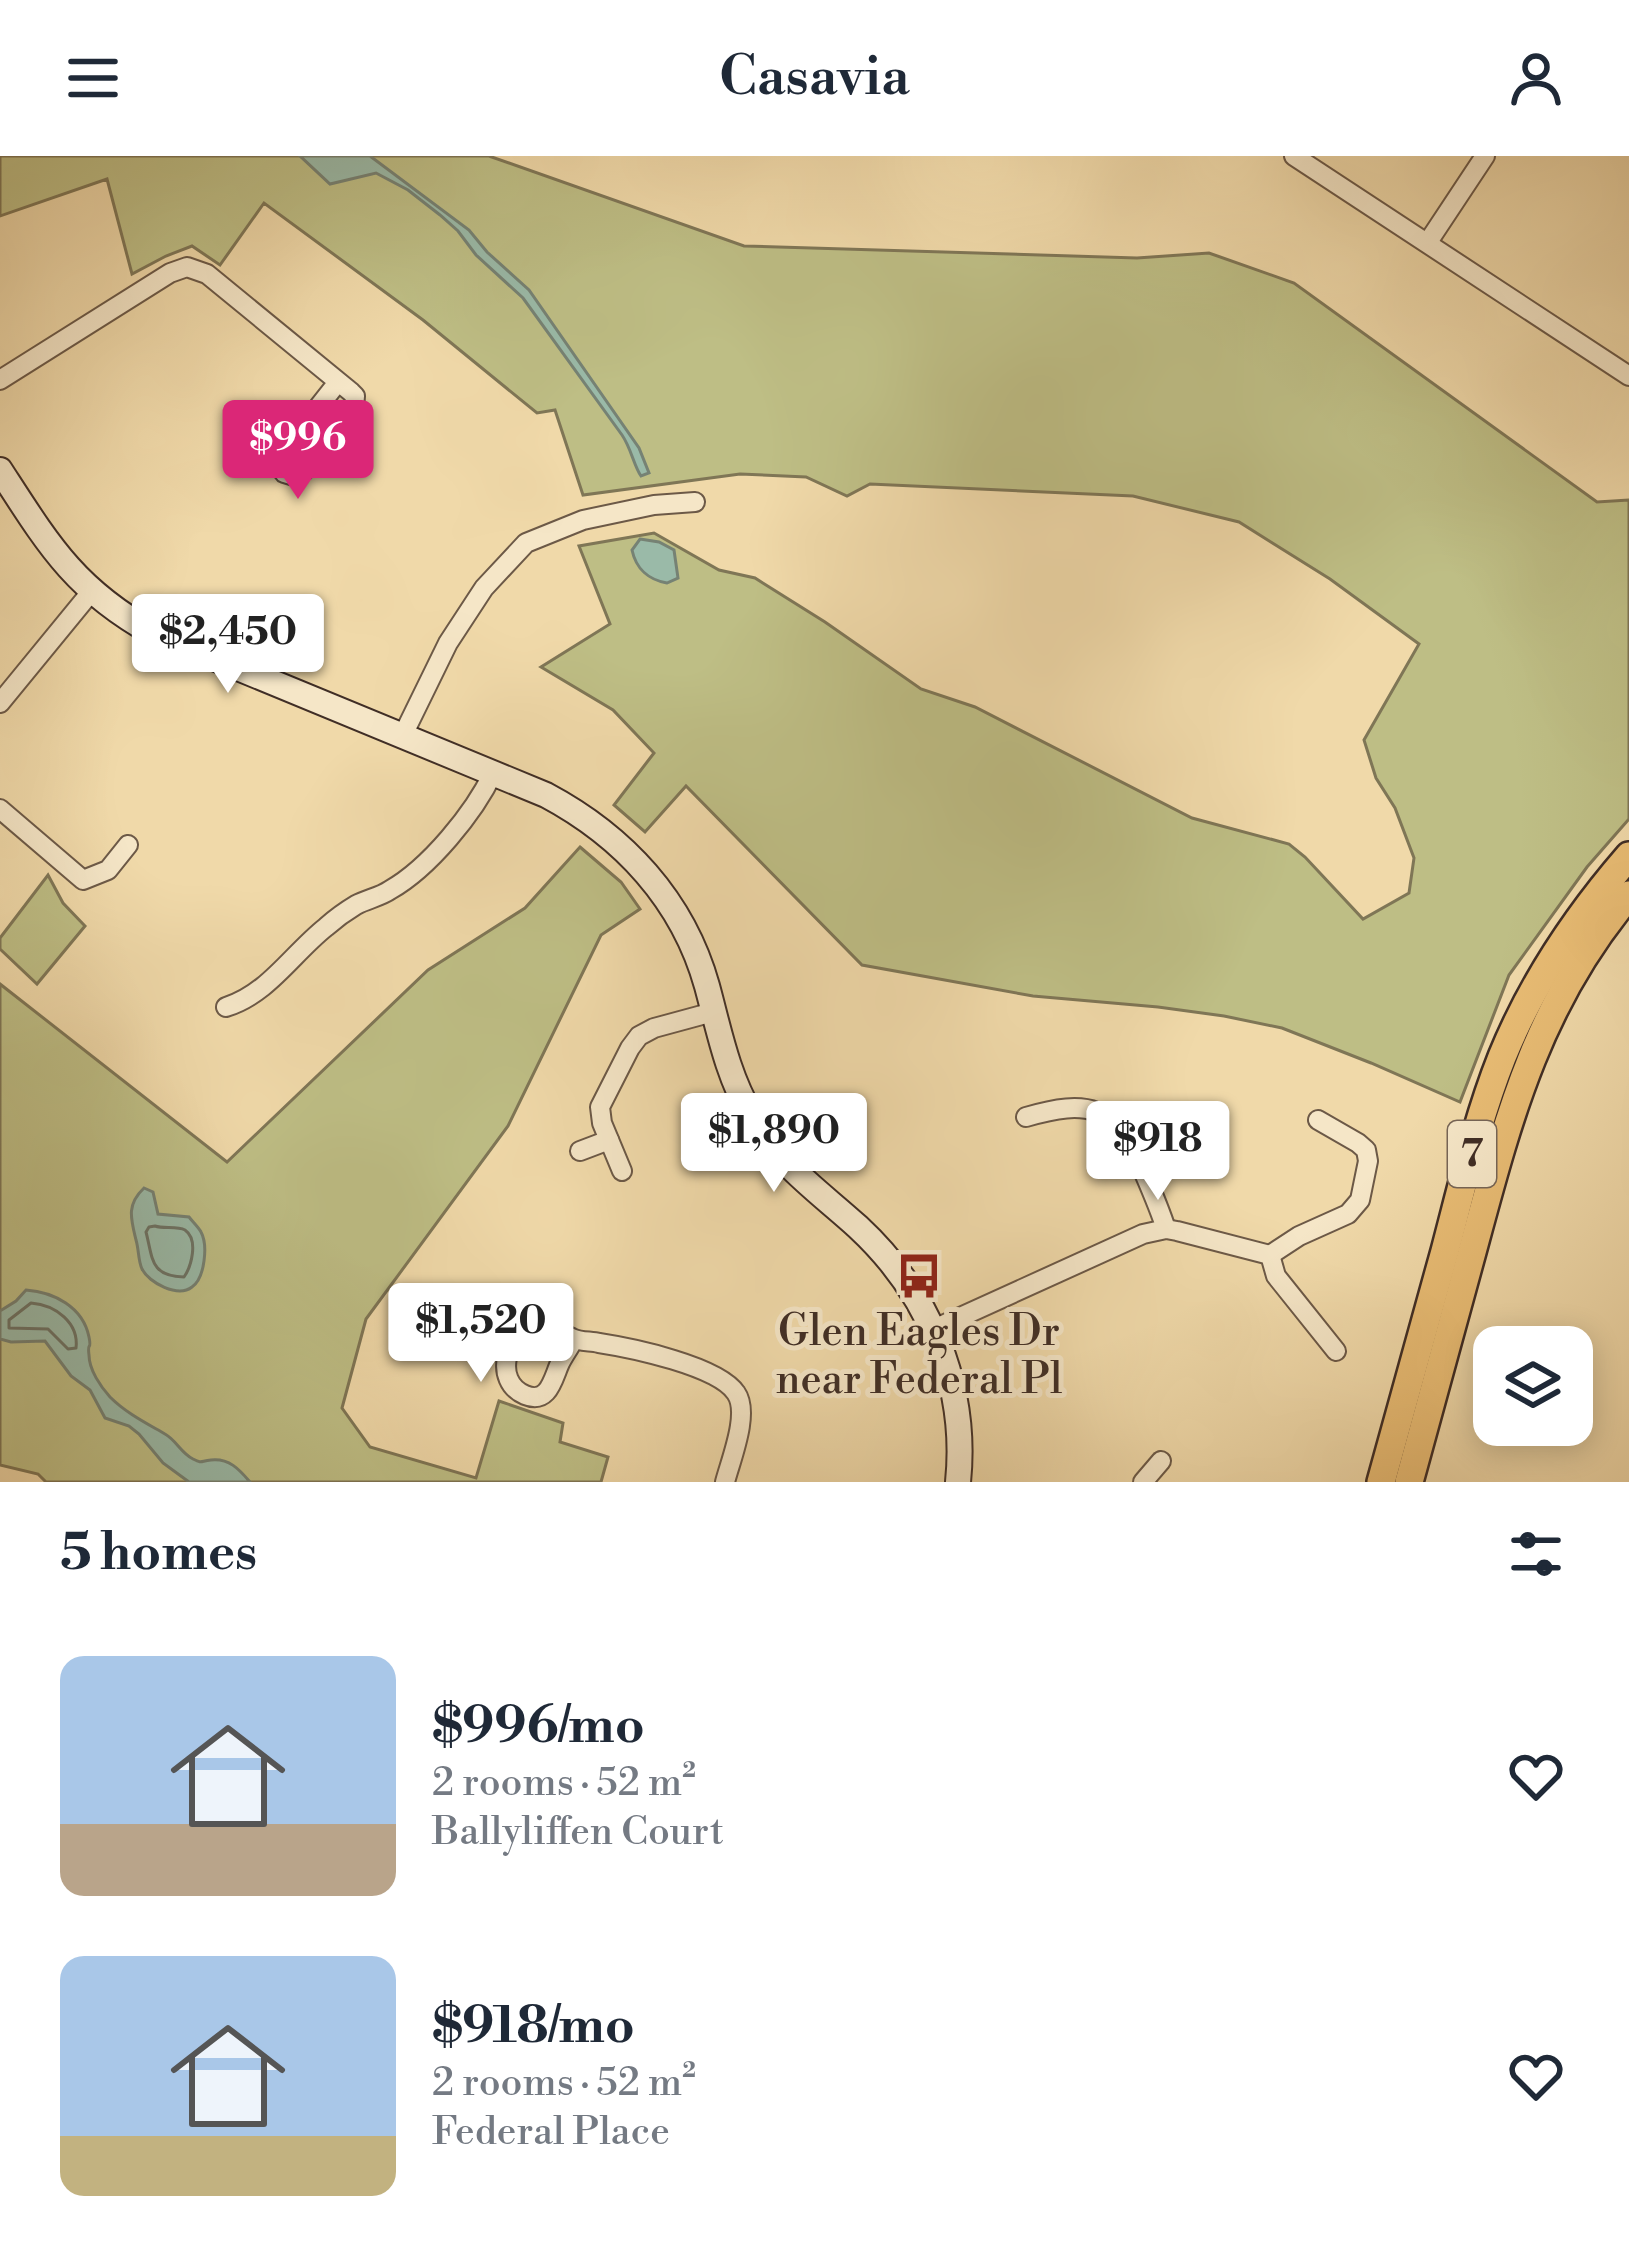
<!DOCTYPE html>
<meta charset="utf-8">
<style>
body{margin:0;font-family:"Libre Bodoni",serif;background:#f6f6f7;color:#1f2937;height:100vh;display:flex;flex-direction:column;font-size:45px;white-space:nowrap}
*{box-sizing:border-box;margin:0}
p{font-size:39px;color:#747a83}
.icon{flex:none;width:66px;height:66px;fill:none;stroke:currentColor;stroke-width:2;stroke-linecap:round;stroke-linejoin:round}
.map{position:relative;height:1326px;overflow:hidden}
.panel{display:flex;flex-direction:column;background:#fff;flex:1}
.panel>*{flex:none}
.tools{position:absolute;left:1473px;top:1170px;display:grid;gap:24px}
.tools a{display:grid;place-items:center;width:120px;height:120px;border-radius:24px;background:#fff;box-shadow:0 6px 30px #0003;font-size:60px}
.price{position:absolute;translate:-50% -102px;padding:0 27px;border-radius:12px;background:#fff;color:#222;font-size:39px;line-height:78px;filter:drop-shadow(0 3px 6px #0008)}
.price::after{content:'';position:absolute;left:50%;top:72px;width:36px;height:27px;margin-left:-18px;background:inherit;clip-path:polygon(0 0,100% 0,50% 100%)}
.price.current{background:#db2777;color:#fff}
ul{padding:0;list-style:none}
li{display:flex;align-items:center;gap:36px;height:300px;padding:0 60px}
li span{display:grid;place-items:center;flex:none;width:336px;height:240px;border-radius:24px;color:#555}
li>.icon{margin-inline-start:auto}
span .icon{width:144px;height:144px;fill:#fffc;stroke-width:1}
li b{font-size:51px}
h2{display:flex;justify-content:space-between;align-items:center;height:144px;padding:0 60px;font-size:51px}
header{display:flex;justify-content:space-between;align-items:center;height:156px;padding:0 60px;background:#fff;font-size:54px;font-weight:600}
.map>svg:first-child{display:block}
</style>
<header><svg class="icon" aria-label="menu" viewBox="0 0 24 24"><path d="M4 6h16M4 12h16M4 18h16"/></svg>Casavia<svg class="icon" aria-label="person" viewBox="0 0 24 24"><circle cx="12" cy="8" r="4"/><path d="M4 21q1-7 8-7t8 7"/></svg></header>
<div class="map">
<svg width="1629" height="1326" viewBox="0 0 1629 1326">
<rect width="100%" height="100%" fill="#f0d9a9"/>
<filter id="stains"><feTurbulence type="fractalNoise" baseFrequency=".00167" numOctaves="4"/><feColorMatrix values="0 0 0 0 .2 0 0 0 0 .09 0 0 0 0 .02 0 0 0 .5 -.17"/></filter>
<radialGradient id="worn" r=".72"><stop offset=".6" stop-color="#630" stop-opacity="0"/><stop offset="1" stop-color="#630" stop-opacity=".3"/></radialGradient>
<!-- green -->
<g fill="#bebe85" stroke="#7f7656" stroke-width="3">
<path d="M 0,0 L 489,0 L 744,90 L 1137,102 L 1209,97 L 1294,127 L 1597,346 L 1629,344 L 1629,663 L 1587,711 L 1509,819 L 1460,946 L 1371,907 L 1282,872 L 1224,860 L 1158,851 L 1033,840 L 862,809 L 686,630 L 645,676 L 614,649 L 654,597 L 613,554 L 541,511 L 610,468 L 579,390 L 654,377 L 719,414 L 755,422 L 825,466 L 921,533 L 975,551 L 1192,662 L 1289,688 L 1305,701 L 1363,763 L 1409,737 L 1414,702 L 1395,652 L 1376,622 L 1364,584 L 1419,488 L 1330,423 L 1239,366 L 1133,340 L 870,328 L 847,340 L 806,321 L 740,318 L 583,339 L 555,254 L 537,257 L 423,164 L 264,47 L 220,109 L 192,90 L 166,100 L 132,118 L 107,23 L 0,60 Z"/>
<path d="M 580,691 L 621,726 L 640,753 L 601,779 L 508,970 L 366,1163 L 342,1252 L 370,1291 L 476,1322 L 499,1245 L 563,1267 L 560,1286 L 608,1301 L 601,1326 L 46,1326 L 38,1318 L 0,1309 L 0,828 L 227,1006 L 428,814 L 525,752 Z"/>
<path d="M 48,719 L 63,747 L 85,770 L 37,828 L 0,793 L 0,782 Z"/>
</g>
<!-- water -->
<g fill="#9abaa8" stroke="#768274" stroke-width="3">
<path d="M 300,0 L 370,0 L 469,74 L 487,96 L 529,134 L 639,292 L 649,317 L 641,320 C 634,310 631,292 622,279 L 523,142 L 476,99 L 458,75 L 440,59 L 408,34 L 376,17 L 330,28 Z"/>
<path d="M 640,383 L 659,386 L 674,394 L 678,422 L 667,427 C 649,424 636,413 632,394 Z"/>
<path d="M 144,1032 L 153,1036 L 158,1058 L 189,1061 C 192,1065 199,1072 201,1076 C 208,1089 205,1122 192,1131 C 178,1142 149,1127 142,1113 C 138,1104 139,1094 136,1084 C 131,1063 126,1049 144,1032 Z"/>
<path d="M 26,1134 C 54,1136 83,1151 89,1181 C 92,1196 87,1184 89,1199 C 89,1214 101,1231 110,1241 C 126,1257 146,1267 165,1278 C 176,1284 181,1297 193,1303 C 203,1308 200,1305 211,1304 C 229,1302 239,1313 250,1326 L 189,1326 L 163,1307 L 139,1278 L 129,1270 L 105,1262 L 90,1234 L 71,1220 L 45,1185 L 11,1186 L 0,1183 L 0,1155 L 16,1145 Z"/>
</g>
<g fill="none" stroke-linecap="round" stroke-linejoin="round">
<!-- shore -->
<g stroke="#6d7467" stroke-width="3">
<path d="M 155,1070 C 163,1073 177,1070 185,1074 C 199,1084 191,1111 184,1121 C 150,1120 153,1103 146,1076 L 149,1071 Z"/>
<path d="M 31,1147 C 56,1149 79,1167 76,1192 L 68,1193 L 48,1173 L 9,1172 L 9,1164 Z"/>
</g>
<!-- street casing -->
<g stroke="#6c5947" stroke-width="22">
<g id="street">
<path d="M 1294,0 L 1629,220"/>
<path d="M 1428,86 L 1485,0"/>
<path d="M 0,224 L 170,117 L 187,111 L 207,118 L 351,236 L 355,240 L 354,252 L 304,315 L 294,320 L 284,317 L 279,308 L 282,297 L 338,226"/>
<path d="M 0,547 L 91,436"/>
<path d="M 403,579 L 448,487 L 484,432 L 526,387 L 583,364 L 654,349 L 695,346"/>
<path d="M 0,653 L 83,724 L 108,714 L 128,689"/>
<path d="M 226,851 C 268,838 292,798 326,771 C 335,763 346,755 356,749 C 367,743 380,741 390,734 C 429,712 474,657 493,617"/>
<path d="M 1026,961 C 1088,943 1114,949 1141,1010 C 1150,1031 1159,1051 1166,1073"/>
<path d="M 580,995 L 609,984"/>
<path d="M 622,1015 L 602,967 L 600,951 L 630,892 L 639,880 L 654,872 L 713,856"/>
<path d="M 1270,1099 L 1299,1080 L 1348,1058 L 1360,1044 L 1368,1005 L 1366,994 L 1358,987 L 1318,964"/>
<path d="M 934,1173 L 1143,1078 L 1166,1073 L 1177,1075 L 1270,1099 L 1276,1120 L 1336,1195"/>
<path d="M 574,1183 C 570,1191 564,1199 560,1207 C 553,1222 549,1249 525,1239 C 492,1225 506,1175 538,1170 C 552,1168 560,1177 572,1182 C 580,1186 591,1185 599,1187 C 632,1192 718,1210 736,1237 C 750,1257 731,1303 725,1326"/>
<path d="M 1143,1326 L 1161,1305"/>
</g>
</g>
<!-- secondary casing -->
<g stroke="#402e26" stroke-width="28">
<path id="secondary" d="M 0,314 C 48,388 74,433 153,477 L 546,639 C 623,680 683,744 707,830 C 719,874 727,918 751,959 C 780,1010 816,1033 858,1071 C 929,1137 968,1229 958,1326"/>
</g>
<!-- primary casing -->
<g stroke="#402e26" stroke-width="32">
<g id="primary">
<path d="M 1381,1326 C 1402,1249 1424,1172 1445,1095 C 1462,1031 1477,964 1502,901 C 1532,827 1577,760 1629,700"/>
<path d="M 1409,1326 C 1430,1249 1451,1173 1472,1096 C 1508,963 1537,848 1629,739"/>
</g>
</g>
<!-- street -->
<use href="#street" stroke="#f5e6c7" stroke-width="18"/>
<!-- secondary -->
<use href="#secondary" stroke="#f5e6c7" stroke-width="24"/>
<!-- primary -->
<use href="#primary" stroke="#e8bc74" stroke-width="27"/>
</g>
<!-- icons -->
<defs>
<g id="bus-bare" transform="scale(3.6)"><path d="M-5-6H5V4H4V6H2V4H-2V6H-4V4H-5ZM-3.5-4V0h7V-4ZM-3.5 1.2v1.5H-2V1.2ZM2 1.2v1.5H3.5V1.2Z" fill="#8f2418" stroke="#f5e6c7" stroke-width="2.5" paint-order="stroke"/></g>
</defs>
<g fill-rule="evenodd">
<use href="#bus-bare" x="919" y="1120"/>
</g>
<g text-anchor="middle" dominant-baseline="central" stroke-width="10" stroke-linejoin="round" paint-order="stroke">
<!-- shield labels -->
<rect fill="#f5e6c7" stroke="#766556" stroke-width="3" x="1448" y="965" width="48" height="66" rx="9"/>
<g font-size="39" font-weight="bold" fill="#402e26">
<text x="1472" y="998">7</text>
</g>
<!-- poi labels -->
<g font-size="42" fill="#402e26" stroke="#f5e6c7">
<text x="919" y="1176">Glen Eagles Dr<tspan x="919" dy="48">near Federal Pl</tspan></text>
</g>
</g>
<rect width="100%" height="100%" filter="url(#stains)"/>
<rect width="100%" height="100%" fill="url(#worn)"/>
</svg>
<div class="tools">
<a><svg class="icon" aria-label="layers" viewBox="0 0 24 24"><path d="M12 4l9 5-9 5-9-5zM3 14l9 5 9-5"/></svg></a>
</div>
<b class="price current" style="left:298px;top:346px">$996</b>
<b class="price" style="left:228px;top:540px">$2,450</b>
<b class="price" style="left:774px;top:1039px">$1,890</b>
<b class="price" style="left:1158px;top:1047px">$918</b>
<b class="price" style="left:481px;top:1229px">$1,520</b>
</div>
<section class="panel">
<h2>5 homes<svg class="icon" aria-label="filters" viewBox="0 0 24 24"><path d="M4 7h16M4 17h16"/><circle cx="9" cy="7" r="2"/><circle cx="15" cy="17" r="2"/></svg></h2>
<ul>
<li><span style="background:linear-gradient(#a9c7e8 70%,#b9a48a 0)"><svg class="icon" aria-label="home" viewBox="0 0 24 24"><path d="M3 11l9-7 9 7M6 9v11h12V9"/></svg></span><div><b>$996/mo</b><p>2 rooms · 52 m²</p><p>Ballyliffen Court</p></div><svg class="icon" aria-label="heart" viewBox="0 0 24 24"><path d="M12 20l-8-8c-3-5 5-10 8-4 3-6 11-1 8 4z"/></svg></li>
<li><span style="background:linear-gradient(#a9c7e8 75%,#c2b280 0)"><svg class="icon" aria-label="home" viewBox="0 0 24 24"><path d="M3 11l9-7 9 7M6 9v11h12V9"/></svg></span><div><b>$918/mo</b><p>2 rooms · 52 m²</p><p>Federal Place</p></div><svg class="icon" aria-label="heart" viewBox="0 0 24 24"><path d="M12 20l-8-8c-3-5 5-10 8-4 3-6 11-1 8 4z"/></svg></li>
</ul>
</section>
